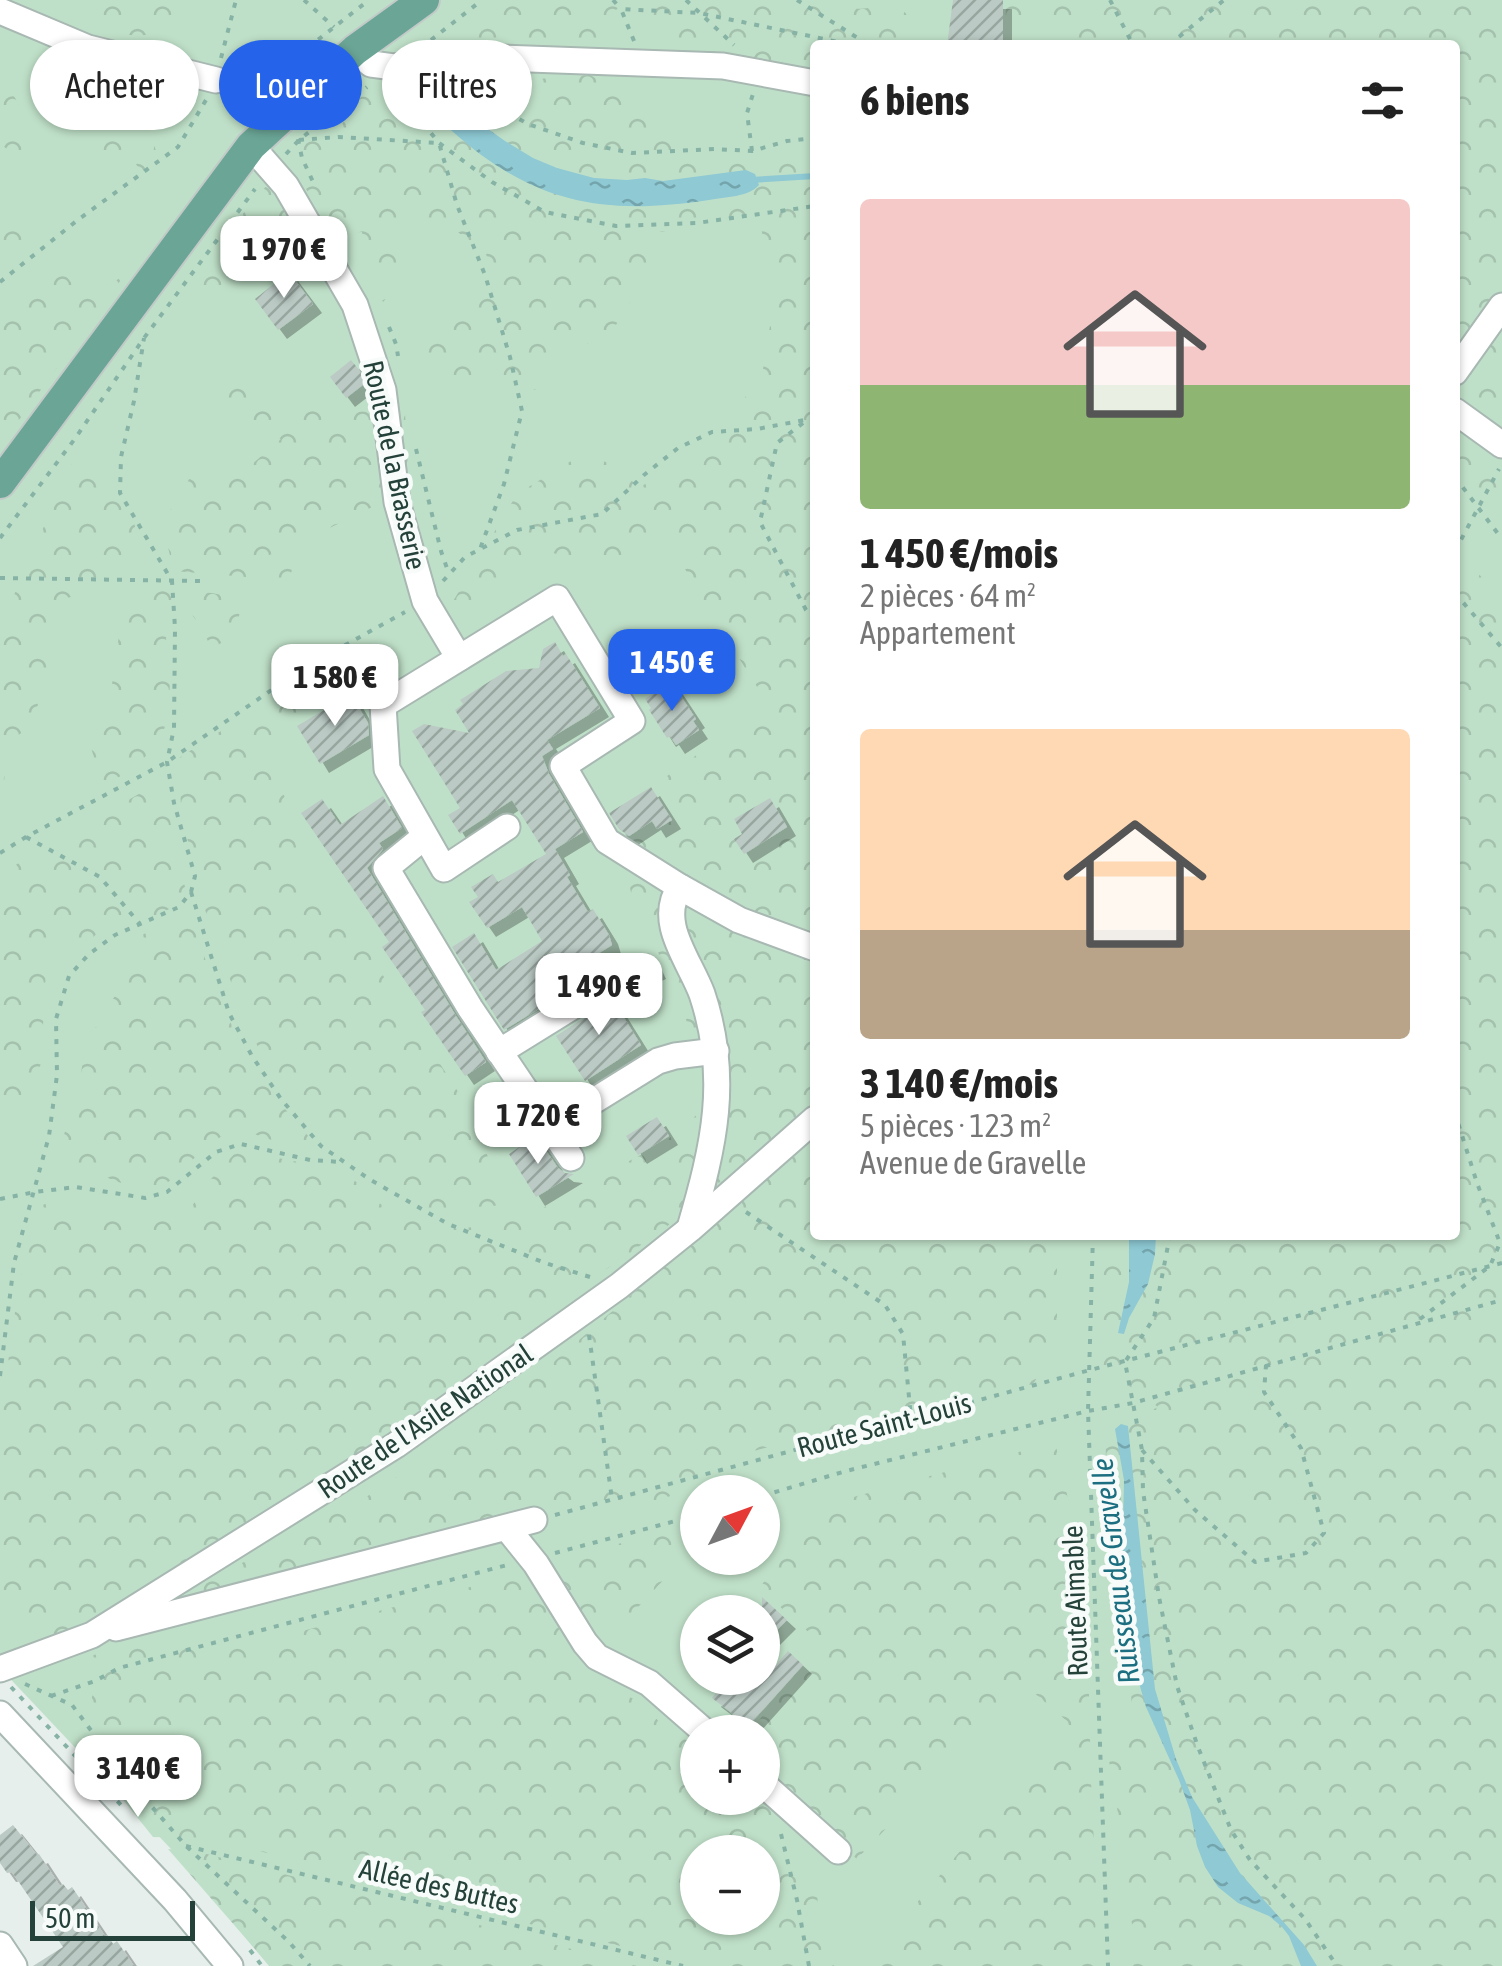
<!DOCTYPE html>
<html lang="fr">
<meta charset="utf-8">
<style>
body{margin:0;font-family:"Asap Condensed",sans-serif;background:#f2f2f2;color:#222;height:100vh;display:flex;flex-direction:column;font-size:38px;white-space:nowrap}
*{box-sizing:border-box;margin:0}
p{font-size:32px;color:#767676}
.icon{flex:none;width:55px;height:55px;fill:none;stroke:currentColor;stroke-width:2;stroke-linecap:round;stroke-linejoin:round}
.map{position:relative;flex:1;overflow:hidden}
.drawer{position:absolute;left:810px;top:40px;width:650px;height:1200px;display:flex;flex-direction:column;background:#fff;border-radius:10px;box-shadow:0 2px 8px #0004}
.drawer>*{flex:none}
.top-card{position:absolute;left:30px;top:40px;width:630px;height:90px;display:flex;gap:20px}
.needle{width:65px;rotate:49deg}
.tools{position:absolute;left:680px;top:1475px;display:grid;gap:20px}
.tools a{display:grid;place-items:center;width:100px;height:100px;border-radius:50%;background:#fff;box-shadow:0 2px 8px #0004;font-size:50px}
.scale{position:absolute;left:30px;bottom:25px;width:165px;box-sizing:border-box;padding-left:10px;border:5px solid #24423a;border-top:0;font-size:28px;line-height:35px;white-space:nowrap;color:#24423a;-webkit-text-stroke:8px #f7fbf9;paint-order:stroke}
.price{position:absolute;translate:-50% -85px;padding:0 22px;border-radius:20px;background:#fff;color:#222;font-size:32px;line-height:65px;filter:drop-shadow(0 2px 5px #0008)}
.price::after{content:'';position:absolute;left:50%;top:60px;width:30px;height:22px;margin-left:-15px;background:inherit;clip-path:polygon(0 0,100% 0,50% 100%)}
.price.selected{background:#2563eb;color:#fff}
ul{padding:0;list-style:none}
li{display:grid;align-content:center;gap:20px;height:530px;padding:0 50px}
li span{display:grid;place-items:center;height:310px;border-radius:10px;color:#555}
li>.icon{margin-inline-start:auto}
span .icon{width:180px;height:180px;fill:#fffc;stroke-width:1}
li b{font-size:42px}
h2{display:flex;justify-content:space-between;align-items:center;height:120px;padding:0 50px;font-size:42px}
.pill{padding:0 35px;border-radius:45px;background:#fff;box-shadow:0 2px 8px #0004;font-size:35px;line-height:90px}
.pill.selected{background:#2563eb;color:#fff}
.map>svg:first-child{display:block}
</style>
<div class="map">
<svg width="1502" height="1966" viewBox="0 0 1502 1966">
<defs>
<pattern id="forest-crowns" width="20" height="18" patternUnits="userSpaceOnUse" patternTransform="scale(2.5)"><rect width="20" height="18" fill="#bfe0c8"/><path d="M2 6a3 3 0 1 1 6 0M12 15a3 3 0 1 1 6 0" fill="none" stroke="#a4c1ad"/></pattern>
<pattern id="water-ripples" width="26" height="14" patternUnits="userSpaceOnUse" patternTransform="scale(2.5)"><rect width="26" height="14" fill="#8ec9d4"/><path d="M2 4q2-2 4 0t4 0M15 11q2-2 4 0t4 0" fill="none" stroke="#74a5ad"/></pattern>
<pattern id="building-hatch" width="6" height="6" patternUnits="userSpaceOnUse" patternTransform="scale(2.5)"><rect width="6" height="6" fill="#bbcac4"/><path d="M-1 1l2-2M0 6l6-6M5 7l2-2" fill="none" stroke="#98a6a0"/></pattern>
<filter id="shadow"><feDropShadow dx="9" dy="9" stdDeviation="0" flood-color="#0004"/></filter>
</defs>
<rect width="100%" height="100%" fill="#e6efeb"/>
<!-- green -->
<path fill="#bfe0c8" fill-rule="evenodd" d="M 0,0 L 1502,0 L 1502,1966 L 269,1966 L 171,1849 L 0,1668 ZM 815,45 L 1455,45 L 1455,1235 L 815,1235 ZM 698,1492 L 762,1492 L 762,1558 L 698,1558 ZM 698,1612 L 762,1612 L 762,1678 L 698,1678 ZM 698,1732 L 762,1732 L 762,1798 L 698,1798 ZM 698,1852 L 762,1852 L 762,1918 L 698,1918 Z"/>
<!-- forest -->
<g fill="url(#forest-crowns)" fill-rule="evenodd">
<path d="M 88,0 L 192,0 L 197,21 C 172,29 133,46 109,26 C 101,19 95,8 88,0 Z"/>
<path d="M 495,0 L 838,0 C 856,15 872,8 891,0 L 922,28 L 926,45 L 815,45 L 815,73 L 665,52 L 652,26 L 637,5 L 623,2 L 610,17 L 613,40 L 609,48 L 587,53 L 455,48 L 450,39 L 455,28 Z"/>
<path d="M 1006,0 L 1502,0 L 1502,517 L 1455,460 L 1455,401 L 1464,366 L 1455,359 L 1455,45 L 1071,45 L 1059,38 L 1036,15 L 1025,18 L 1022,37 L 1024,45 L 1005,45 Z"/>
<path d="M 146,73 L 163,79 L 161,88 L 146,117 L 158,158 L 142,172 L 128,154 L 112,153 L 93,161 L 82,158 L 98,144 L 117,134 L 123,127 L 120,105 Z"/>
<path d="M 590,75 L 665,117 L 710,163 L 782,151 L 811,183 L 815,184 L 815,1101 L 714,1187 L 705,1153 L 677,1219 L 616,1263 L 514,1325 L 506,1351 L 409,1426 L 126,1606 L 47,1640 L 32,1640 L 0,1590 L 0,1406 L 5,1391 L 11,1336 L 32,1210 L 58,1198 L 101,1218 L 150,1222 L 185,1216 L 211,1179 L 238,1150 L 344,1171 L 385,1208 L 443,1230 L 485,1226 L 539,1210 L 666,1141 L 706,1107 L 703,1065 L 672,982 L 632,897 L 617,828 L 632,801 L 705,749 L 776,717 L 700,596 L 669,540 L 602,568 L 550,552 L 473,605 L 452,603 L 517,494 L 589,450 L 640,487 L 706,449 L 762,375 L 775,295 L 761,228 L 654,232 L 648,274 L 604,344 L 569,344 L 535,390 L 498,381 L 446,385 L 423,373 L 415,350 L 463,306 L 499,293 L 486,254 L 441,219 L 393,236 L 399,284 L 383,302 L 366,273 L 362,232 L 331,234 L 305,187 L 294,147 L 313,128 L 340,127 L 361,97 L 430,87 Z"/>
<path d="M 0,81 C 27,102 19,125 37,146 L 37,157 L 30,165 L 0,144 Z"/>
<path d="M 268,184 L 287,208 L 281,220 L 258,239 L 231,296 L 188,286 L 225,235 Z"/>
<path d="M 0,212 L 42,243 L 0,275 Z"/>
<path d="M 54,261 L 82,296 L 123,277 L 0,446 L 0,305 Z"/>
<path d="M 237,376 L 280,410 L 298,397 L 333,411 L 405,412 L 409,489 L 299,543 L 281,611 L 271,554 L 246,577 L 174,571 L 162,524 L 191,476 L 243,472 L 281,439 L 241,433 L 213,400 Z"/>
<path d="M 73,460 L 121,485 L 142,547 L 115,584 L 64,599 L 33,724 L 8,743 L 3,792 L 0,792 L 0,627 Z"/>
<path d="M 1455,551 L 1502,597 L 1502,1966 L 1133,1966 L 1136,1960 L 1122,1837 L 1108,1755 L 1132,1712 L 1124,1554 L 1105,1504 L 1106,1434 L 1158,1407 L 1103,1367 L 1104,1235 L 1455,1235 Z"/>
<path d="M 147,589 L 212,593 L 231,597 L 241,607 C 237,628 232,640 211,648 L 202,628 L 190,612 L 172,616 L 166,638 L 170,676 L 169,715 L 162,735 L 141,762 L 119,777 L 102,782 L 91,748 L 109,709 L 115,659 L 124,608 L 121,593 Z"/>
<path d="M 284,690 L 302,719 L 259,760 L 284,795 L 305,885 L 337,904 L 473,1115 L 505,1205 L 432,1210 L 357,1164 L 275,1082 L 244,1018 L 199,893 L 181,809 L 179,758 Z"/>
<path d="M 161,781 L 187,896 L 171,908 L 131,929 L 108,922 L 81,950 L 48,933 L 41,1063 L 20,1133 L 0,1113 L 0,876 L 20,862 L 50,855 L 125,802 Z"/>
<path d="M 179,918 L 194,925 C 205,960 217,995 233,1028 C 253,1072 287,1113 320,1149 L 298,1149 L 245,1131 L 222,1136 L 204,1148 L 177,1176 L 156,1190 L 142,1191 L 95,1173 L 68,1170 C 63,1145 57,1131 80,1112 C 79,1084 80,1061 92,1035 C 108,998 132,986 132,942 L 156,926 Z"/>
<path d="M 815,1136 L 815,1235 L 1057,1235 L 1057,1349 L 1033,1384 L 860,1423 L 735,1456 L 700,1486 L 632,1509 L 487,1519 L 203,1597 L 201,1585 L 375,1492 L 527,1385 Z"/>
<path d="M 1055,1442 L 1086,1577 L 1092,1815 L 1096,1864 L 1095,1966 L 864,1966 L 1068,1722 L 1017,1678 L 916,1797 L 857,1859 L 798,1810 L 770,1816 L 786,1873 L 817,1889 L 819,1932 L 834,1966 L 703,1966 L 456,1906 L 285,1857 L 200,1838 L 153,1837 L 80,1746 L 93,1693 L 75,1661 L 163,1633 L 223,1652 L 527,1572 L 575,1657 L 609,1686 L 645,1705 L 670,1735 L 697,1743 L 698,1798 L 762,1798 L 762,1732 L 749,1732 L 823,1645 L 759,1588 L 828,1504 ZM 698,1852 L 762,1852 L 762,1918 L 698,1918 Z"/>
<path d="M 697,1522 L 697,1544 L 628,1618 L 607,1610 L 579,1617 L 546,1564 Z"/>
<path d="M 168,1849 L 195,1851 L 637,1966 L 270,1966 Z"/>
</g>
<!-- water -->
<g fill="url(#water-ripples)">
<path d="M 419,84 L 426,85 L 505,141 L 533,158 L 557,168 L 594,178 L 627,180 L 645,178 L 663,181 L 746,170 L 755,174 L 759,185 C 749,197 725,197 709,200 C 603,216 534,204 452,131 C 440,120 421,108 415,93 Z"/>
<path d="M 1129,1235 L 1156,1235 L 1155,1254 L 1148,1284 L 1129,1318 L 1124,1334 L 1118,1333 L 1129,1282 Z"/>
<path d="M 1121,1424 L 1128,1426 L 1155,1689 L 1176,1759 L 1192,1797 L 1240,1873 L 1304,1945 L 1317,1966 L 1301,1966 L 1289,1936 L 1282,1927 L 1269,1916 L 1238,1903 L 1218,1887 L 1205,1867 L 1197,1846 L 1190,1810 L 1179,1780 L 1146,1707 L 1132,1659 L 1126,1626 L 1122,1570 L 1124,1480 L 1115,1429 Z"/>
</g>
<g fill="none" stroke-linecap="round" stroke-linejoin="round">
<!-- stream -->
<path stroke="#8ec9d4" stroke-width="6" d="M 751,180 L 815,176"/>
</g>
<!-- building -->
<g fill="url(#building-hatch)" filter="url(#shadow)">
<path d="M 953,0 L 1003,0 L 1003,45 L 947,45 Z"/>
<path d="M 289,272 L 313,304 L 278,330 L 255,299 Z"/>
<path d="M 351,360 L 360,371 L 364,384 L 346,398 L 330,377 Z"/>
<path d="M 555,642 L 563,656 L 566,654 L 600,708 L 547,740 L 553,749 L 542,756 L 549,774 L 583,832 L 555,849 L 570,875 L 567,877 L 588,912 L 593,909 L 609,935 L 612,945 L 560,977 L 568,991 L 504,1030 L 452,947 L 474,933 L 496,970 L 542,941 L 522,907 L 487,928 L 469,902 L 478,897 L 471,887 L 493,874 L 498,882 L 546,854 L 512,800 L 460,834 L 448,815 L 460,808 L 412,731 L 424,724 L 469,733 L 455,710 L 463,704 L 460,700 L 506,671 L 539,668 L 543,649 Z"/>
<path d="M 671,681 L 696,719 L 693,721 L 699,730 L 676,745 L 670,736 L 667,738 L 649,710 L 651,708 L 645,699 Z"/>
<path d="M 351,694 L 368,723 L 369,735 L 320,764 L 297,726 Z"/>
<path d="M 651,787 L 672,820 L 657,829 L 652,821 L 629,836 L 619,829 L 609,813 Z"/>
<path d="M 383,796 L 402,828 L 379,843 L 383,849 L 367,868 L 456,1016 L 486,1062 L 465,1076 L 421,1012 L 425,1010 L 382,947 L 389,942 L 301,813 L 322,799 L 340,825 Z"/>
<path d="M 770,798 L 787,827 L 744,854 L 734,839 L 742,834 L 734,819 Z"/>
<path d="M 649,953 L 657,970 L 625,985 L 617,967 Z"/>
<path d="M 608,992 L 641,1045 L 585,1081 L 556,1036 L 584,1018 L 590,1012 L 591,1003 Z"/>
<path d="M 657,1117 L 669,1136 L 638,1155 L 626,1136 Z"/>
<path d="M 536,1136 L 558,1168 L 565,1173 L 574,1174 L 536,1197 L 509,1154 Z"/>
<path d="M 762,1597 L 787,1620 L 762,1645 Z"/>
<path d="M 788,1651 L 803,1665 L 743,1732 L 721,1732 L 721,1728 L 733,1714 L 712,1698 L 728,1678 L 765,1678 Z"/>
<path d="M 13,1825 L 37,1855 L 39,1854 L 60,1886 L 63,1884 L 68,1890 L 72,1887 L 105,1936 L 106,1935 L 113,1944 L 117,1941 L 134,1966 L 33,1966 L 63,1947 L 12,1872 L 7,1873 L 0,1863 L 0,1835 Z"/>
</g>
<g fill="none" stroke-linecap="round" stroke-linejoin="round">
<!-- minor casing -->
<g stroke="#a8b8b2" stroke-width="29">
<g id="minor">
<path d="M 0,11 L 88,48 L 216,80"/>
<path d="M 355,50 L 371,64 L 394,67 L 503,58 L 723,66 L 815,83"/>
<path d="M 251,146 L 286,186 L 355,305 L 383,390 L 397,502 L 425,601 L 459,658"/>
<path d="M 1455,372 L 1502,306"/>
<path d="M 1455,411 L 1502,445"/>
<path d="M 507,827 L 444,869 L 387,769 L 383,705 L 557,598 L 632,721 L 563,766 L 607,841 L 680,887 L 739,920 L 815,948"/>
<path d="M 424,837 L 386,868 L 470,1008 L 571,1158"/>
<path d="M 680,887 C 656,922 690,961 702,994 C 730,1078 714,1146 690,1228"/>
<path d="M 499,1052 L 575,1005"/>
<path d="M 550,1128 L 658,1061 L 675,1056 L 716,1051"/>
<path d="M 507,1528 L 536,1564 L 585,1643 L 597,1657 L 649,1683 L 705,1732"/>
<path d="M 116,1628 L 534,1520"/>
<path d="M 0,1669 L 92,1635 L 396,1445 L 619,1286 L 690,1229 L 815,1119"/>
<path d="M 0,1714 L 175,1900 L 230,1966"/>
<path d="M 762,1783 L 838,1851"/>
<path d="M 0,1945 L 14,1966"/>
</g>
</g>
<!-- major casing -->
<g stroke="#c2cac8" stroke-width="34">
<path id="major" d="M 0,483 L 251,146 L 355,50 L 424,0"/>
</g>
<!-- path -->
<g stroke="#86b3a5" stroke-width="4" stroke-dasharray="5 8" stroke-linecap="butt">
<path d="M 304,0 L 334,27"/>
<path d="M 613,0 L 621,9"/>
<path d="M 686,0 L 734,45"/>
<path d="M 797,0 L 869,45"/>
<path d="M 1110,0 L 1133,45"/>
<path d="M 431,40 L 482,0"/>
<path d="M 634,41 L 621,9 L 699,13 L 853,45"/>
<path d="M 1169,45 L 1224,0"/>
<path d="M 221,58 L 236,0"/>
<path d="M 238,80 L 288,63 L 369,0"/>
<path d="M 239,84 L 262,104"/>
<path d="M 463,87 L 528,124 L 583,143 L 632,153 L 714,149 L 752,151 L 787,141 L 815,138"/>
<path d="M 403,90 L 410,107 L 439,143 L 492,182 L 545,212 L 616,226 L 697,223 L 815,206"/>
<path d="M 298,139 L 302,158 L 315,186"/>
<path d="M 299,140 L 338,137 L 439,143 L 457,205 L 485,275 L 510,357 L 522,411 L 504,484 L 480,549"/>
<path d="M 752,151 L 747,113 L 753,94"/>
<path d="M 286,154 L 299,140 L 367,87"/>
<path d="M 0,282 L 79,219 L 178,147 L 206,100"/>
<path d="M 389,327 L 396,344 L 398,356"/>
<path d="M 803,423 L 777,443 L 760,522 L 806,610 L 815,619"/>
<path d="M 416,449 L 441,551 L 449,574"/>
<path d="M 1455,477 L 1502,539"/>
<path d="M 0,538 L 74,440 L 144,338 L 255,189"/>
<path d="M 1455,551 L 1499,469"/>
<path d="M 0,578 L 201,581"/>
<path d="M 443,581 L 465,557 L 517,530 L 602,514 L 644,475 L 678,448 L 712,432 L 757,429 L 815,418"/>
<path d="M 1455,593 L 1502,648"/>
<path d="M 26,837 L 100,877 L 139,923"/>
<path d="M 0,853 L 26,837 L 167,762 L 302,669 L 405,612"/>
<path d="M 191,892 L 229,1013 L 252,1056 L 281,1099 L 321,1146 L 369,1179 L 448,1224 L 545,1263 L 590,1277"/>
<path d="M 0,1199 L 35,1192 L 76,1187 L 145,1198 L 167,1192 L 216,1152 L 241,1144 L 310,1160 L 341,1162"/>
<path d="M 746,1212 L 885,1305 L 903,1334 L 911,1418"/>
<path d="M 1093,1235 L 1088,1411 L 1108,1966"/>
<path d="M 1170,1235 L 1154,1318 L 1125,1362 L 1142,1450 L 1143,1491 L 1159,1597 L 1177,1686 L 1198,1747 L 1231,1830 L 1250,1860 L 1305,1919 L 1337,1966"/>
<path d="M 1420,1319 L 1490,1266 L 1500,1243 L 1477,1183 L 1455,1113"/>
<path d="M 589,1335 L 612,1499"/>
<path d="M 0,1376 L 14,1263 L 49,1136 L 57,1075 L 56,1019 L 69,976 L 89,954 L 115,935 L 179,907 L 191,892 L 195,876 L 174,803 L 167,762 L 174,728 L 175,628 L 172,581 L 120,493 L 121,457 L 134,401 L 144,338"/>
<path d="M 1142,1450 L 1195,1510 L 1255,1562 L 1306,1553 L 1324,1533 L 1301,1448 L 1264,1392 L 1266,1365"/>
<path d="M 762,1496 L 846,1471 L 1088,1411 L 1133,1403 L 1502,1300"/>
<path d="M 555,1515 L 1090,1370 L 1502,1263"/>
<path d="M 555,1553 L 698,1515"/>
<path d="M 25,1684 L 72,1705 L 126,1777 L 186,1846 L 289,1942 L 310,1966"/>
<path d="M 11,1687 L 121,1805"/>
<path d="M 51,1696 L 95,1681 L 119,1668 L 507,1565"/>
<path d="M 781,1834 L 797,1900 L 809,1966"/>
<path d="M 186,1846 L 683,1966"/>
<path d="M 250,1950 L 262,1966"/>
</g>
<!-- minor -->
<use href="#minor" stroke="#fff" stroke-width="25"/>
<!-- major -->
<use href="#major" stroke="#6aa596" stroke-width="30"/>
</g>
<g text-anchor="middle" dominant-baseline="central" stroke-width="9" stroke-linejoin="round" paint-order="stroke">
<!-- street labels -->
<g font-size="28" fill="#24423a" stroke="#f7fbf9">
<text transform="translate(395 465) rotate(78)">Route de la Brasserie</text>
<text transform="translate(425 1421) rotate(-34)">Route de l'Asile National</text>
<text transform="translate(884 1425) rotate(-15)">Route Saint-Louis</text>
<text transform="translate(1075 1601) rotate(-92)">Route Aimable</text>
<text transform="translate(439 1886) rotate(13)">Allée des Buttes</text>
</g>
<!-- water labels -->
<g font-size="30" font-style="italic" fill="#1c6f80" stroke="#f7fbf9">
<text transform="translate(1115 1571) rotate(-97)">Ruisseau de Gravelle</text>
</g>
</g>
</svg>
<div class="tools">
<a><svg class="needle" viewBox="-14 -14 28 28"><path d="M0-13l5 13h-10z" fill="#e53935"/><path d="M0 13l5-13h-10z" fill="#767676"/></svg></a>
<a><svg class="icon" aria-label="layers" viewBox="0 0 24 24"><path d="M12 4l9 5-9 5-9-5zM3 14l9 5 9-5"/></svg></a>
<a>+</a>
<a>−</a>
</div>
<div class="scale">50 m</div>
<b class="price" style="left:284px;top:301px">1 970 €</b>
<b class="price selected" style="left:672px;top:714px">1 450 €</b>
<b class="price" style="left:335px;top:729px">1 580 €</b>
<b class="price" style="left:599px;top:1038px">1 490 €</b>
<b class="price" style="left:538px;top:1167px">1 720 €</b>
<b class="price" style="left:138px;top:1820px">3 140 €</b>
<div class="top-card">
<a class="pill">Acheter</a>
<a class="pill selected">Louer</a>
<a class="pill">Filtres</a>
</div>
<section class="drawer">
<h2>6 biens<svg class="icon" aria-label="filters" viewBox="0 0 24 24"><path d="M4 7h16M4 17h16"/><circle cx="9" cy="7" r="2"/><circle cx="15" cy="17" r="2"/></svg></h2>
<ul>
<li><span style="background:linear-gradient(#f6c9c9 60%,#8fb573 0)"><svg class="icon" aria-label="home" viewBox="0 0 24 24"><path d="M3 11l9-7 9 7M6 9v11h12V9"/></svg></span><div><b>1 450 €/mois</b><p>2 pièces · 64 m²</p><p>Appartement</p></div></li>
<li><span style="background:linear-gradient(#ffd9b3 65%,#b9a48a 0)"><svg class="icon" aria-label="home" viewBox="0 0 24 24"><path d="M3 11l9-7 9 7M6 9v11h12V9"/></svg></span><div><b>3 140 €/mois</b><p>5 pièces · 123 m²</p><p>Avenue de Gravelle</p></div></li>
</ul>
</section>
</div>
